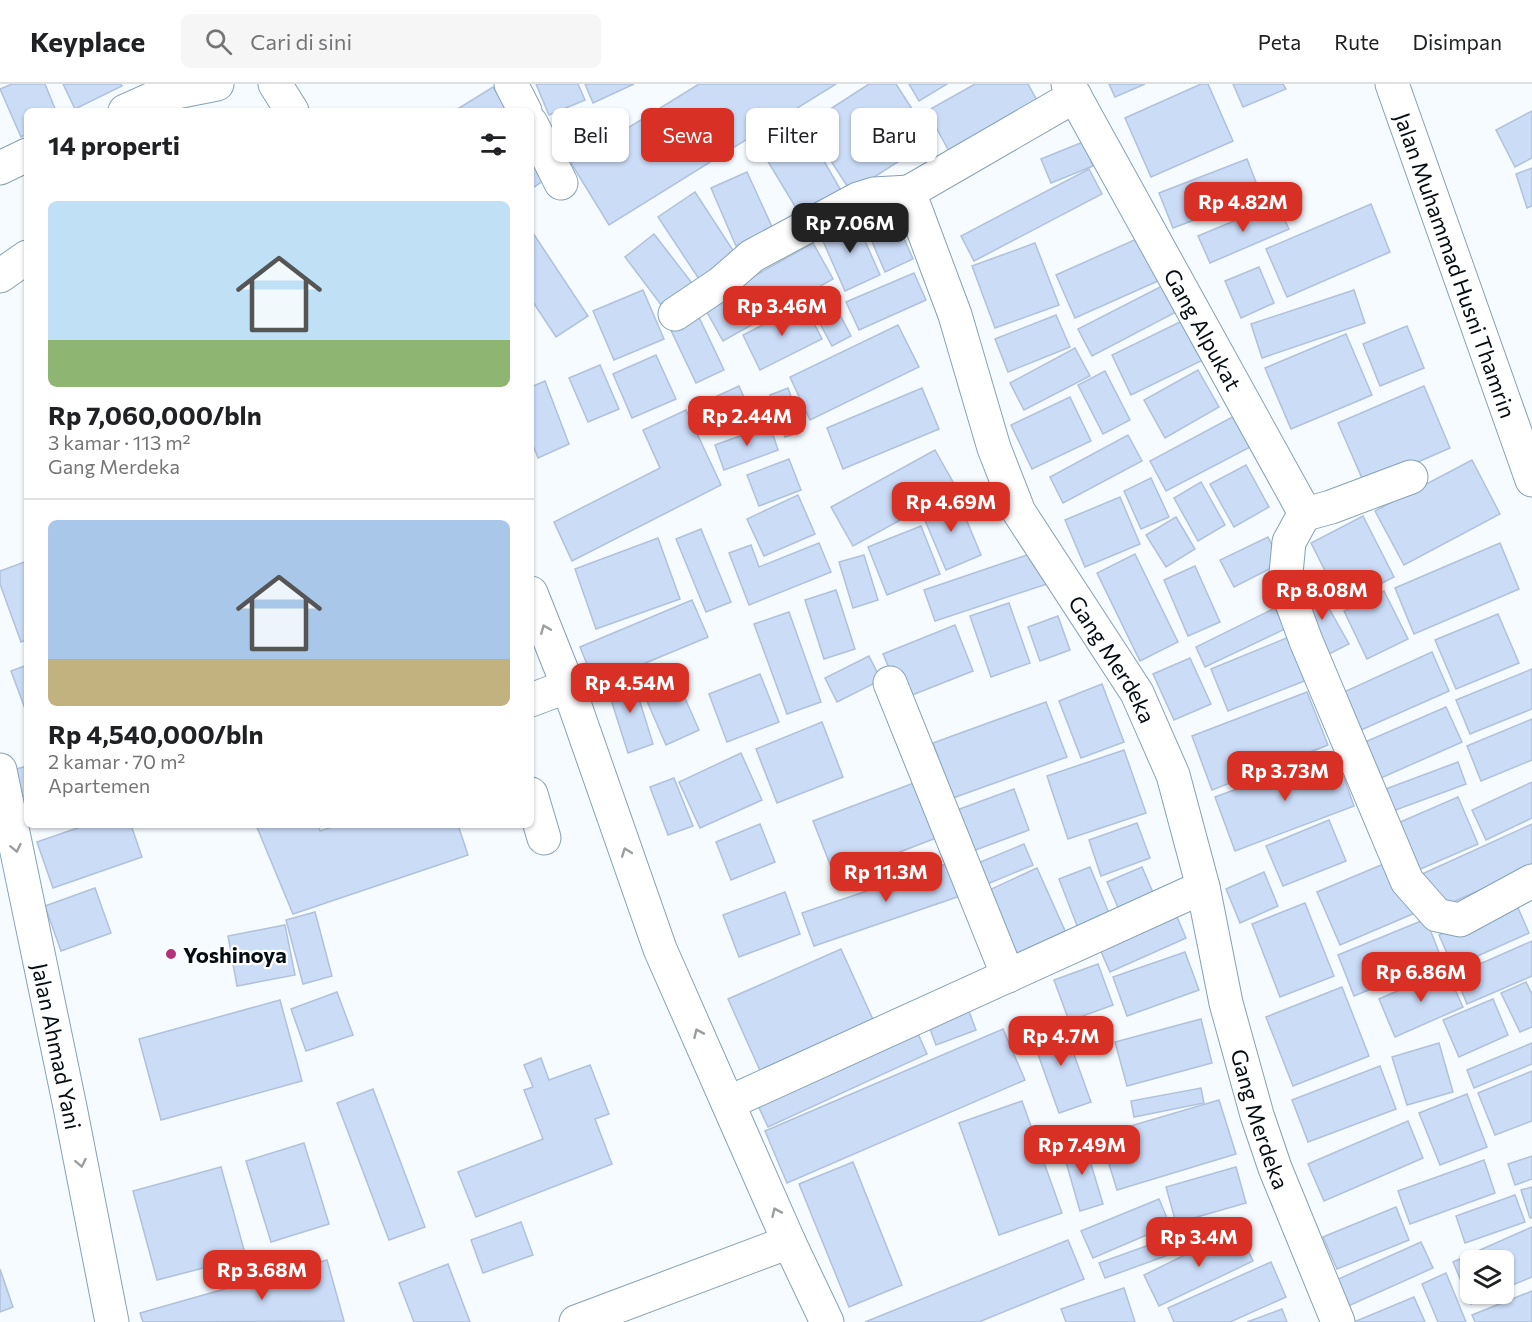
<!DOCTYPE html>
<html lang="id">
<meta charset="utf-8">
<style>
body{margin:0;font-family:Commissioner,sans-serif;background:#f6f6f6;color:#202124;height:100vh;display:flex;flex-direction:column;font-size:22px;white-space:nowrap}
*{box-sizing:border-box;margin:0}
p{font-size:20px;color:#757577}
.icon{flex:none;width:33px;height:33px;fill:none;stroke:currentColor;stroke-width:2;stroke-linecap:round;stroke-linejoin:round}
.map{position:relative;flex:1;overflow:hidden}
.panel{position:absolute;left:24px;top:24px;width:510px;height:720px;display:flex;flex-direction:column;background:#fff;border-radius:9px;box-shadow:0 2px 4px #0004}
.panel>*{flex:none}
.top-card{position:absolute;left:552px;top:24px;width:570px;height:54px;display:flex;gap:12px}
.tools{position:absolute;left:1460px;top:1166px;display:grid;gap:12px}
.tools a{display:grid;place-items:center;width:54px;height:54px;border-radius:9px;background:#fff;box-shadow:0 2px 4px #0004;font-size:30px}
.price{position:absolute;translate:-50% -51px;padding:0 14px;border-radius:12px;background:#d93025;color:#fff;font-size:20px;line-height:39px;filter:drop-shadow(0 2px 3px #0008)}
.price::after{content:'';position:absolute;left:50%;top:36px;width:18px;height:14px;margin-left:-9px;background:inherit;clip-path:polygon(0 0,100% 0,50% 100%)}
.price.selected{background:#222;color:#fff}
ul{padding:0;list-style:none}
li{display:grid;align-content:center;gap:12px;height:318px;padding:0 24px}
li+li{border-top:2px solid #e0e0e0}
li span{display:grid;place-items:center;height:186px;border-radius:9px;color:#555}
li>.icon{margin-inline-start:auto}
span .icon{width:108px;height:108px;fill:#fffc;stroke-width:1}
li b{font-size:26px}
h2{display:flex;justify-content:space-between;align-items:center;height:72px;padding:0 24px;font-size:26px}
.tag{padding:0 21px;border-radius:9px;background:#fff;box-shadow:0 2px 4px #0004;font-size:21px;line-height:54px}
.tag.selected{background:#d93025;color:#fff}
header{display:flex;align-items:center;gap:36px;box-sizing:border-box;height:84px;padding:0 30px;background:#fff;border-bottom:2px solid #e0e0e0}
header strong{font-size:28px}
nav{display:flex;gap:33px;margin-inline-start:auto;font-size:21px}
.search{width:420px;height:54px;background:#f6f6f6;display:flex;align-items:center;gap:15px;box-sizing:border-box;padding:0 21px;border-radius:9px;color:#757577;font-size:22px}
.map>svg:first-child{display:block}
</style>
<header>
<strong>Keyplace</strong>
<div class="search"><svg class="icon" aria-label="search" viewBox="0 0 24 24"><circle cx="10" cy="10" r="6"/><path d="M15 15l6 6"/></svg>Cari di sini</div>
<nav><a>Peta</a><a>Rute</a><a>Disimpan</a></nav>
</header>
<div class="map">
<svg width="1532" height="1238" viewBox="0 0 1532 1238">
<rect width="100%" height="100%" fill="#f5fbff"/>
<!-- building -->
<g fill="#cbdcf7" stroke="#b0c1db" stroke-width="1.5">
<path d="M 12,0 L 45,0 L 56,27 L 27,27 L 27,50 L 21,53 L 0,5 Z"/>
<path d="M 63,0 L 121,0 L 122,2 L 75,25 Z"/>
<path d="M 536,0 L 578,0 L 585,16 L 549,31 Z"/>
<path d="M 585,0 L 634,0 L 593,19 Z"/>
<path d="M 699,0 L 836,0 L 609,141 L 571,79 Z"/>
<path d="M 869,0 L 896,0 L 932,56 L 851,108 L 807,40 Z"/>
<path d="M 909,0 L 947,0 L 919,17 Z"/>
<path d="M 975,0 L 1028,0 L 1039,20 L 950,69 L 927,27 Z"/>
<path d="M 1109,0 L 1145,0 L 1115,13 Z"/>
<path d="M 1201,0 L 1208,0 L 1233,57 L 1151,93 L 1125,34 Z"/>
<path d="M 1233,0 L 1283,0 L 1286,5 L 1243,23 Z"/>
<path d="M 493,3 L 508,27 L 457,27 L 456,26 Z"/>
<path d="M 1532,27 L 1532,74 L 1515,83 L 1496,46 Z"/>
<path d="M 806,46 L 843,110 L 802,134 L 764,71 Z"/>
<path d="M 1083,58 L 1093,82 L 1051,99 L 1041,75 Z"/>
<path d="M 531,63 L 549,93 L 531,105 Z"/>
<path d="M 1247,75 L 1261,111 L 1173,144 L 1159,109 Z"/>
<path d="M 1532,84 L 1532,122 L 1527,124 L 1516,90 Z"/>
<path d="M 1089,85 L 1102,110 L 974,177 L 961,152 Z"/>
<path d="M 747,88 L 773,145 L 736,162 L 711,104 Z"/>
<path d="M 695,108 L 736,171 L 699,195 L 658,133 Z"/>
<path d="M 1277,119 L 1289,145 L 1210,179 L 1198,152 Z"/>
<path d="M 1371,120 L 1390,168 L 1287,213 L 1266,165 Z"/>
<path d="M 854,132 L 880,191 L 845,207 L 819,148 Z"/>
<path d="M 898,141 L 913,175 L 885,188 L 870,153 Z"/>
<path d="M 531,146 L 588,232 L 556,253 L 531,215 Z"/>
<path d="M 1150,149 L 1169,192 L 1075,234 L 1056,191 Z"/>
<path d="M 654,150 L 695,203 L 665,226 L 625,173 Z"/>
<path d="M 813,159 L 833,195 L 723,257 L 703,221 Z"/>
<path d="M 1035,159 L 1059,221 L 995,244 L 972,182 Z"/>
<path d="M 1259,183 L 1274,219 L 1241,234 L 1225,197 Z"/>
<path d="M 914,189 L 926,216 L 859,246 L 846,218 Z"/>
<path d="M 1162,202 L 1176,228 L 1092,272 L 1078,245 Z"/>
<path d="M 826,204 L 851,252 L 832,262 L 807,215 Z"/>
<path d="M 643,206 L 664,255 L 614,276 L 593,227 Z"/>
<path d="M 1354,206 L 1365,239 L 1262,274 L 1251,240 Z"/>
<path d="M 804,220 L 822,255 L 760,286 L 743,251 Z"/>
<path d="M 696,227 L 724,286 L 696,299 L 668,240 Z"/>
<path d="M 1056,231 L 1070,263 L 1008,288 L 995,255 Z"/>
<path d="M 1184,236 L 1203,276 L 1131,311 L 1112,271 Z"/>
<path d="M 898,241 L 919,283 L 810,336 L 790,293 Z"/>
<path d="M 1407,242 L 1424,284 L 1380,302 L 1363,260 Z"/>
<path d="M 1346,250 L 1372,311 L 1291,345 L 1265,284 Z"/>
<path d="M 1075,264 L 1090,292 L 1024,326 L 1010,299 Z"/>
<path d="M 656,271 L 676,315 L 632,334 L 613,290 Z"/>
<path d="M 600,281 L 619,325 L 588,338 L 569,294 Z"/>
<path d="M 1198,286 L 1219,323 L 1165,354 L 1144,316 Z"/>
<path d="M 1105,287 L 1130,336 L 1103,350 L 1078,301 Z"/>
<path d="M 545,297 L 569,360 L 538,374 L 531,356 L 531,303 Z"/>
<path d="M 739,302 L 754,336 L 725,350 L 708,316 Z"/>
<path d="M 1424,302 L 1450,364 L 1365,401 L 1338,339 Z"/>
<path d="M 788,304 L 803,347 L 785,353 L 770,311 Z"/>
<path d="M 922,304 L 939,345 L 843,385 L 827,344 Z"/>
<path d="M 1070,313 L 1091,357 L 1032,385 L 1011,341 Z"/>
<path d="M 686,326 L 721,401 L 572,477 L 554,438 L 660,384 L 643,346 Z"/>
<path d="M 1238,330 L 1254,361 L 1166,407 L 1150,377 Z"/>
<path d="M 770,341 L 778,366 L 724,386 L 715,361 Z"/>
<path d="M 1128,351 L 1142,377 L 1063,419 L 1050,393 Z"/>
<path d="M 935,366 L 957,405 L 853,462 L 831,423 Z"/>
<path d="M 789,375 L 801,406 L 759,422 L 747,391 Z"/>
<path d="M 1472,376 L 1500,430 L 1404,481 L 1375,427 Z"/>
<path d="M 1246,381 L 1269,423 L 1234,443 L 1210,400 Z"/>
<path d="M 1151,394 L 1169,433 L 1141,445 L 1124,407 Z"/>
<path d="M 1201,398 L 1225,441 L 1198,457 L 1174,414 Z"/>
<path d="M 798,411 L 815,450 L 764,472 L 747,435 Z"/>
<path d="M 957,413 L 981,471 L 946,486 L 921,427 Z"/>
<path d="M 1120,413 L 1140,460 L 1085,483 L 1065,436 Z"/>
<path d="M 1363,432 L 1394,493 L 1342,520 L 1311,459 Z"/>
<path d="M 1176,433 L 1195,465 L 1166,483 L 1146,451 Z"/>
<path d="M 921,442 L 940,490 L 887,511 L 868,463 Z"/>
<path d="M 701,445 L 731,518 L 706,528 L 676,455 Z"/>
<path d="M 1268,453 L 1281,479 L 1234,503 L 1220,476 Z"/>
<path d="M 658,454 L 680,515 L 596,545 L 575,485 Z"/>
<path d="M 819,459 L 831,488 L 749,521 L 729,469 L 751,461 L 759,483 Z"/>
<path d="M 1500,459 L 1519,505 L 1414,550 L 1395,504 Z"/>
<path d="M 1039,467 L 1050,499 L 935,537 L 924,506 Z"/>
<path d="M 1135,470 L 1178,558 L 1140,577 L 1097,489 Z"/>
<path d="M 864,471 L 878,516 L 853,524 L 839,478 Z"/>
<path d="M 27,477 L 27,556 L 21,558 L 0,500 L 0,487 Z"/>
<path d="M 1195,482 L 1220,538 L 1188,552 L 1164,496 Z"/>
<path d="M 1317,503 L 1349,560 L 1327,571 L 1296,515 Z"/>
<path d="M 836,506 L 855,565 L 824,575 L 805,516 Z"/>
<path d="M 1384,507 L 1408,555 L 1367,575 L 1344,527 Z"/>
<path d="M 692,516 L 708,553 L 595,600 L 580,563 Z"/>
<path d="M 1009,519 L 1030,579 L 991,593 L 970,532 Z"/>
<path d="M 1275,524 L 1285,545 L 1205,583 L 1196,563 Z"/>
<path d="M 789,528 L 821,618 L 787,630 L 754,540 Z"/>
<path d="M 1498,530 L 1519,579 L 1456,605 L 1435,556 Z"/>
<path d="M 1058,532 L 1070,566 L 1040,577 L 1028,543 Z"/>
<path d="M 955,541 L 973,587 L 902,615 L 883,570 Z"/>
<path d="M 1289,553 L 1307,596 L 1228,627 L 1211,585 Z"/>
<path d="M 1432,568 L 1449,607 L 1352,650 L 1335,612 Z"/>
<path d="M 869,572 L 881,596 L 837,618 L 825,594 Z"/>
<path d="M 1190,574 L 1211,620 L 1174,636 L 1153,590 Z"/>
<path d="M 670,580 L 699,646 L 666,661 L 637,594 Z"/>
<path d="M 27,581 L 27,630 L 11,587 Z"/>
<path d="M 1532,585 L 1532,625 L 1470,650 L 1456,616 Z"/>
<path d="M 760,590 L 779,638 L 727,658 L 709,610 Z"/>
<path d="M 632,592 L 653,660 L 628,669 L 606,600 Z"/>
<path d="M 1102,600 L 1124,658 L 1081,674 L 1059,617 Z"/>
<path d="M 1307,608 L 1328,661 L 1212,706 L 1192,652 Z"/>
<path d="M 1046,618 L 1067,673 L 953,714 L 933,659 Z"/>
<path d="M 1446,623 L 1462,658 L 1372,698 L 1356,662 Z"/>
<path d="M 1532,635 L 1532,676 L 1481,697 L 1467,662 Z"/>
<path d="M 822,638 L 843,693 L 777,719 L 756,665 Z"/>
<path d="M 1124,666 L 1146,729 L 1068,755 L 1047,692 Z"/>
<path d="M 741,669 L 762,716 L 700,744 L 679,698 Z"/>
<path d="M 1335,669 L 1354,722 L 1235,767 L 1215,713 Z"/>
<path d="M 1458,678 L 1466,700 L 1382,731 L 1375,709 Z"/>
<path d="M 27,682 L 27,711 L 17,714 L 9,687 Z"/>
<path d="M 674,694 L 693,742 L 668,751 L 650,703 Z"/>
<path d="M 927,694 L 949,749 L 835,793 L 813,737 Z"/>
<path d="M 1532,698 L 1532,734 L 1486,756 L 1472,726 Z"/>
<path d="M 1014,705 L 1029,746 L 973,767 L 957,726 Z"/>
<path d="M 1458,713 L 1478,760 L 1409,790 L 1389,743 Z"/>
<path d="M 1329,736 L 1346,777 L 1283,802 L 1266,762 Z"/>
<path d="M 1137,739 L 1150,774 L 1101,792 L 1089,756 Z"/>
<path d="M 760,740 L 775,778 L 731,796 L 716,758 Z"/>
<path d="M 1532,740 L 1532,783 L 1435,826 L 1420,791 Z"/>
<path d="M 86,741 L 131,741 L 142,773 L 53,804 L 37,758 Z"/>
<path d="M 256,741 L 318,741 L 320,747 L 338,741 L 458,741 L 468,771 L 293,830 Z"/>
<path d="M 1024,760 L 1033,781 L 985,801 L 976,780 Z"/>
<path d="M 958,776 L 969,809 L 814,862 L 802,829 Z"/>
<path d="M 1393,776 L 1415,829 L 1340,861 L 1317,808 Z"/>
<path d="M 1090,783 L 1113,839 L 1081,852 L 1059,795 Z"/>
<path d="M 1142,783 L 1158,820 L 1123,835 L 1107,798 Z"/>
<path d="M 1037,784 L 1070,858 L 1020,881 L 987,807 Z"/>
<path d="M 1264,788 L 1278,822 L 1240,839 L 1226,805 Z"/>
<path d="M 95,804 L 111,849 L 61,867 L 45,822 Z"/>
<path d="M 785,808 L 800,850 L 739,873 L 723,831 Z"/>
<path d="M 1515,817 L 1529,849 L 1453,883 L 1439,851 Z"/>
<path d="M 1305,819 L 1334,892 L 1280,913 L 1252,840 Z"/>
<path d="M 315,828 L 332,892 L 303,900 L 286,836 Z"/>
<path d="M 1175,828 L 1186,854 L 1110,888 L 1099,863 Z"/>
<path d="M 1426,835 L 1442,876 L 1354,912 L 1338,871 Z"/>
<path d="M 285,841 L 295,891 L 237,902 L 228,852 Z"/>
<path d="M 1532,857 L 1532,892 L 1467,920 L 1455,891 Z"/>
<path d="M 841,865 L 875,940 L 762,991 L 728,915 Z"/>
<path d="M 1185,868 L 1199,906 L 1127,932 L 1113,893 Z"/>
<path d="M 1098,880 L 1113,921 L 1069,937 L 1054,896 Z"/>
<path d="M 1446,886 L 1463,923 L 1395,953 L 1379,915 Z"/>
<path d="M 1526,898 L 1532,910 L 1532,943 L 1520,948 L 1501,909 Z"/>
<path d="M 1342,903 L 1369,972 L 1293,1002 L 1266,933 Z"/>
<path d="M 337,908 L 353,951 L 306,967 L 291,925 Z"/>
<path d="M 1493,915 L 1508,951 L 1459,973 L 1443,936 Z"/>
<path d="M 280,916 L 302,997 L 161,1036 L 139,955 Z"/>
<path d="M 967,922 L 976,946 L 936,961 L 927,937 Z"/>
<path d="M 1201,935 L 1212,979 L 1127,1002 L 1115,958 Z"/>
<path d="M 1062,937 L 1091,1018 L 1059,1029 L 1030,948 Z"/>
<path d="M 914,941 L 927,970 L 768,1043 L 755,1015 Z"/>
<path d="M 1003,945 L 1025,996 L 787,1099 L 765,1047 Z"/>
<path d="M 1439,959 L 1453,1008 L 1407,1021 L 1392,973 Z"/>
<path d="M 1532,959 L 1532,980 L 1474,1004 L 1467,986 Z"/>
<path d="M 541,974 L 549,996 L 590,981 L 609,1030 L 595,1035 L 612,1080 L 476,1133 L 458,1088 L 543,1055 L 524,1006 L 533,1003 L 524,981 Z"/>
<path d="M 1380,982 L 1396,1025 L 1308,1058 L 1292,1016 Z"/>
<path d="M 1532,987 L 1532,1037 L 1495,1051 L 1478,1009 Z"/>
<path d="M 1201,1004 L 1204,1019 L 1134,1033 L 1131,1017 Z"/>
<path d="M 373,1005 L 425,1143 L 389,1156 L 337,1019 Z"/>
<path d="M 1467,1010 L 1487,1063 L 1440,1081 L 1419,1029 Z"/>
<path d="M 1219,1016 L 1236,1070 L 1117,1106 L 1100,1051 Z"/>
<path d="M 1022,1017 L 1062,1129 L 999,1151 L 959,1039 Z"/>
<path d="M 1408,1037 L 1423,1074 L 1324,1117 L 1308,1080 Z"/>
<path d="M 1084,1057 L 1103,1120 L 1080,1127 L 1062,1064 Z"/>
<path d="M 304,1059 L 329,1140 L 271,1158 L 246,1077 Z"/>
<path d="M 1532,1072 L 1532,1095 L 1515,1101 L 1508,1080 Z"/>
<path d="M 1484,1076 L 1495,1109 L 1410,1140 L 1398,1107 Z"/>
<path d="M 853,1078 L 902,1201 L 849,1223 L 799,1100 Z"/>
<path d="M 221,1083 L 246,1173 L 157,1196 L 133,1107 Z"/>
<path d="M 1236,1083 L 1246,1119 L 1176,1139 L 1166,1103 Z"/>
<path d="M 1532,1103 L 1532,1134 L 1530,1134 L 1521,1106 Z"/>
<path d="M 1515,1111 L 1525,1138 L 1465,1159 L 1456,1132 Z"/>
<path d="M 1159,1115 L 1170,1141 L 1093,1174 L 1081,1147 Z"/>
<path d="M 1396,1123 L 1409,1156 L 1337,1185 L 1323,1153 Z"/>
<path d="M 521,1138 L 533,1171 L 483,1189 L 471,1156 Z"/>
<path d="M 1532,1143 L 1532,1193 L 1503,1205 L 1503,1176 L 1470,1176 L 1470,1209 L 1495,1209 L 1471,1220 L 1453,1178 Z"/>
<path d="M 1238,1145 L 1253,1177 L 1159,1222 L 1144,1191 Z"/>
<path d="M 1191,1146 L 1196,1161 L 1105,1194 L 1099,1179 Z"/>
<path d="M 1068,1156 L 1084,1195 L 979,1238 L 865,1238 Z"/>
<path d="M 1421,1158 L 1433,1184 L 1346,1223 L 1334,1197 Z"/>
<path d="M 327,1176 L 344,1237 L 143,1238 L 140,1229 Z"/>
<path d="M 1271,1178 L 1286,1213 L 1230,1238 L 1174,1238 L 1168,1224 Z"/>
<path d="M 448,1180 L 470,1238 L 414,1238 L 399,1199 Z"/>
<path d="M 0,1185 L 13,1223 L 0,1228 Z"/>
<path d="M 1446,1189 L 1466,1238 L 1438,1238 L 1422,1200 Z"/>
<path d="M 1124,1204 L 1135,1238 L 1066,1238 L 1061,1225 Z"/>
<path d="M 1532,1207 L 1532,1238 L 1475,1238 L 1472,1231 Z"/>
<path d="M 1414,1213 L 1425,1238 L 1354,1238 Z"/>
<path d="M 1282,1225 L 1287,1238 L 1247,1238 Z"/>
</g>
<g fill="none" stroke-linecap="round" stroke-linejoin="round">
<!-- minor casing -->
<g stroke="#86a2b5" stroke-width="35">
<g id="minor">
<path d="M 275,0 L 292,27"/>
<path d="M 511,0 L 525,27"/>
<path id="s1" d="M 1068,0 L 1301,422 L 1306,427 L 1313,428 L 1331,423 L 1411,393"/>
<path id="s2" d="M 1392,0 L 1532,396"/>
<path id="s3" d="M 1075,12 L 909,108 L 955,231 L 994,364 L 1019,428 L 1137,609 L 1173,691 L 1203,803 L 1226,919 L 1257,1031 L 1275,1084 L 1338,1238"/>
<path d="M 531,39 L 561,99"/>
<path d="M 675,230 L 721,199 L 752,172 L 858,115 L 874,110 L 909,108"/>
<path d="M 1306,427 L 1289,458 L 1285,500 L 1306,557 L 1407,797 L 1437,831 L 1460,836 L 1532,797"/>
<path d="M 531,509 L 568,602 L 660,865 L 789,1158 L 827,1238"/>
<path d="M 890,599 L 1008,892"/>
<path d="M 531,616 L 568,602"/>
<path d="M 531,710 L 544,754"/>
<path d="M 728,1019 L 1203,803"/>
<path d="M 576,1238 L 789,1158"/>
</g>
</g>
<!-- major casing -->
<g stroke="#86a2b5" stroke-width="35">
<g id="major">
<path d="M 125,27 L 161,11 L 217,0"/>
<path d="M 0,84 L 27,71"/>
<path d="M 0,192 L 27,173"/>
<path id="s4" d="M 0,686 L 70,1023 L 112,1238"/>
</g>
</g>
<!-- minor -->
<use href="#minor" stroke="#fff" stroke-width="33"/>
<!-- major -->
<use href="#major" stroke="#fff" stroke-width="33"/>
</g>
<!-- one-way arrows -->
<defs><path id="oneway-chevron" d="M-2-3.5L2.5 0L-2 3.5" fill="none" stroke-width="1.6" stroke-linecap="round" stroke-linejoin="round" transform="scale(1.5)"/></defs>
<g stroke="#9b9ea1">
<use href="#oneway-chevron" transform="translate(545 545) rotate(-112)"/>
<use href="#oneway-chevron" transform="translate(16 764) rotate(78)"/>
<use href="#oneway-chevron" transform="translate(626 768) rotate(-110)"/>
<use href="#oneway-chevron" transform="translate(698 949) rotate(-114)"/>
<use href="#oneway-chevron" transform="translate(81 1079) rotate(79)"/>
<use href="#oneway-chevron" transform="translate(776 1128) rotate(-114)"/>
</g>
<!-- markers -->
<circle fill="#b4327a" stroke="#fff" stroke-width="2" cx="171" cy="870" r="6"/>
<g text-anchor="middle" dominant-baseline="central" stroke-width="4.5" stroke-linejoin="round" paint-order="stroke">
<!-- street labels -->
<g font-size="22" fill="#040d13" stroke="#fff">
<text stroke="none"><textPath href="#s2" startOffset="192">Jalan Muhammad Husni Thamrin</textPath></text>
<text stroke="none"><textPath href="#s1" startOffset="280">Gang Alpukat</textPath></text>
<text stroke="none"><textPath href="#s3" startOffset="705">Gang Merdeka</textPath></text>
<text stroke="none"><textPath href="#s4" startOffset="282">Jalan Ahmad Yani</textPath></text>
<text stroke="none"><textPath href="#s3" startOffset="1191">Gang Merdeka</textPath></text>
</g>
<!-- poi labels -->
<g font-size="22" font-weight="bold" fill="#040d13" stroke="#fff" text-anchor="start">
<text x="183" y="870">Yoshinoya</text>
</g>
</g>
</svg>
<div class="tools">
<a><svg class="icon" aria-label="layers" viewBox="0 0 24 24"><path d="M12 4l9 5-9 5-9-5zM3 14l9 5 9-5"/></svg></a>
</div>
<b class="price" style="left:1243px;top:149px">Rp 4.82M</b>
<b class="price selected" style="left:850px;top:170px">Rp 7.06M</b>
<b class="price" style="left:782px;top:253px">Rp 3.46M</b>
<b class="price" style="left:747px;top:363px">Rp 2.44M</b>
<b class="price" style="left:951px;top:449px">Rp 4.69M</b>
<b class="price" style="left:1322px;top:537px">Rp 8.08M</b>
<b class="price" style="left:630px;top:630px">Rp 4.54M</b>
<b class="price" style="left:1285px;top:718px">Rp 3.73M</b>
<b class="price" style="left:886px;top:819px">Rp 11.3M</b>
<b class="price" style="left:1421px;top:919px">Rp 6.86M</b>
<b class="price" style="left:1061px;top:983px">Rp 4.7M</b>
<b class="price" style="left:1082px;top:1092px">Rp 7.49M</b>
<b class="price" style="left:1199px;top:1184px">Rp 3.4M</b>
<b class="price" style="left:262px;top:1217px">Rp 3.68M</b>
<div class="top-card">
<a class="tag">Beli</a>
<a class="tag selected">Sewa</a>
<a class="tag">Filter</a>
<a class="tag">Baru</a>
</div>
<section class="panel">
<h2>14 properti<svg class="icon" aria-label="filters" viewBox="0 0 24 24"><path d="M4 7h16M4 17h16"/><circle cx="9" cy="7" r="2"/><circle cx="15" cy="17" r="2"/></svg></h2>
<ul>
<li><span style="background:linear-gradient(#bfe0f5 75%,#8fb573 0)"><svg class="icon" aria-label="home" viewBox="0 0 24 24"><path d="M3 11l9-7 9 7M6 9v11h12V9"/></svg></span><div><b>Rp 7,060,000/bln</b><p>3 kamar · 113 m²</p><p>Gang Merdeka</p></div></li>
<li><span style="background:linear-gradient(#a9c7e8 75%,#c2b280 0)"><svg class="icon" aria-label="home" viewBox="0 0 24 24"><path d="M3 11l9-7 9 7M6 9v11h12V9"/></svg></span><div><b>Rp 4,540,000/bln</b><p>2 kamar · 70 m²</p><p>Apartemen</p></div></li>
</ul>
</section>
</div>
